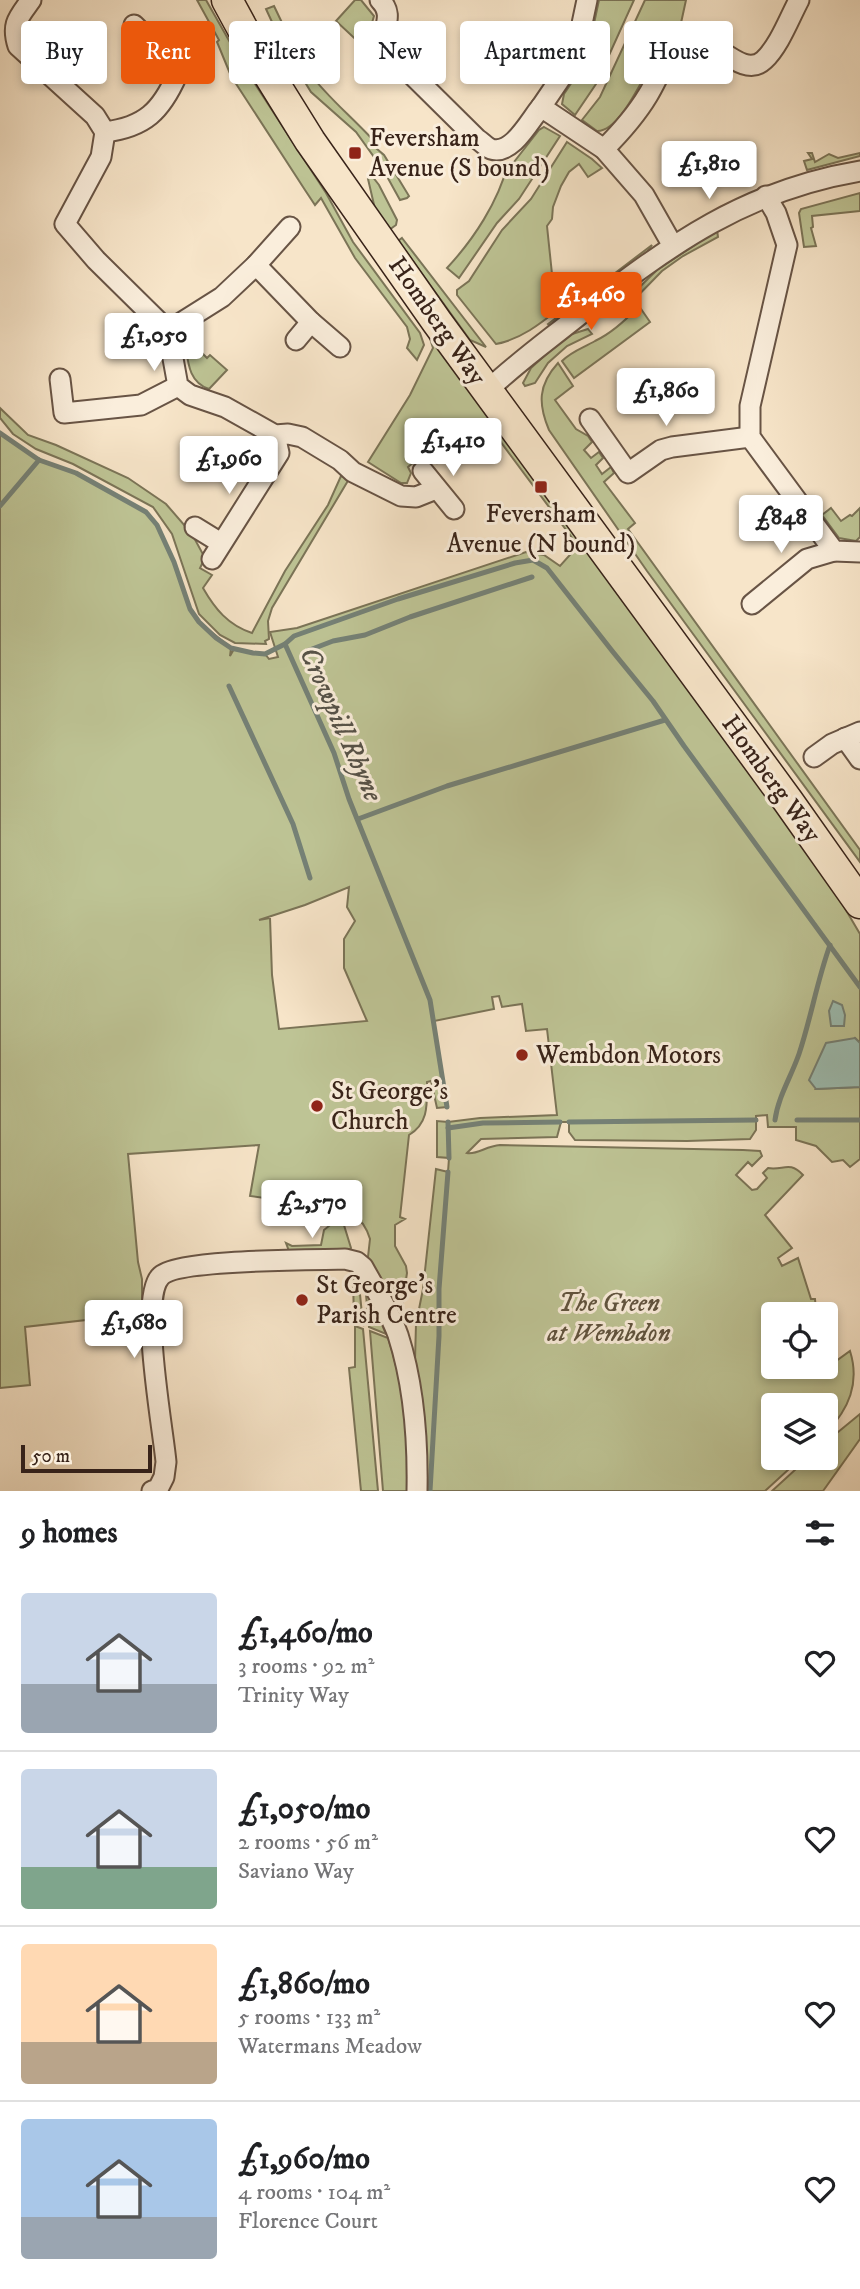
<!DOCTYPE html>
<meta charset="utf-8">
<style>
body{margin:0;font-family:"IM FELL DW Pica",serif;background:#f6f6f6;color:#202124;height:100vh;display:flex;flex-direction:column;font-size:26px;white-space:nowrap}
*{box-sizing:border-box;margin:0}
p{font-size:23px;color:#757577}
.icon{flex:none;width:38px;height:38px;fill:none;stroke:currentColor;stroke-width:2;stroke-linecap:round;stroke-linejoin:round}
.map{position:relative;height:1491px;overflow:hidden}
.panel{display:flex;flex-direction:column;background:#fff;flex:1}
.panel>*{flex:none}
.banner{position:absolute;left:21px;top:21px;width:819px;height:63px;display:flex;gap:14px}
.buttons{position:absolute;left:761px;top:1302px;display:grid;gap:14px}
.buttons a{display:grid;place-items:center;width:77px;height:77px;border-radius:7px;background:#fff;box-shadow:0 4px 10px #0003;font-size:35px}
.scale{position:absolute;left:21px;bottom:18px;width:131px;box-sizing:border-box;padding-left:7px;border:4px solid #382319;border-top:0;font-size:19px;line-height:24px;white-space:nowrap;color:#382319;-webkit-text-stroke:5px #faeedc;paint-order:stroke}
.price{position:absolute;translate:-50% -60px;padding:0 16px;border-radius:7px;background:#fff;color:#222;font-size:23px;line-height:46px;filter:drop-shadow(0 2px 4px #0008)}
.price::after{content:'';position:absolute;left:50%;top:42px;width:21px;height:16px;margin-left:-10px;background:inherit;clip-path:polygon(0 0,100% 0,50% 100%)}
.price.selected{background:#ea580c;color:#fff}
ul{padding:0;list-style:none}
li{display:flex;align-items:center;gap:21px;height:175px;padding:0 21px}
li+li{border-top:2px solid #e0e0e0}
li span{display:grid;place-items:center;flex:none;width:196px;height:140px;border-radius:7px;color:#555}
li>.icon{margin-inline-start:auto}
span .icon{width:84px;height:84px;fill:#fffc;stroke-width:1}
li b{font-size:30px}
h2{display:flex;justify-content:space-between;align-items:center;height:84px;padding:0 21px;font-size:30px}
.tag{padding:0 24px;border-radius:7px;background:#fff;box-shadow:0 4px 10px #0003;font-size:24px;line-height:63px}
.tag.selected{background:#ea580c;color:#fff}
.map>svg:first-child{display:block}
</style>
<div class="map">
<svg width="860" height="1491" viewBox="0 0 860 1491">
<rect width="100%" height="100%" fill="#f7e5c9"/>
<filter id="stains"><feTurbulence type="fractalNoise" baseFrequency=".00286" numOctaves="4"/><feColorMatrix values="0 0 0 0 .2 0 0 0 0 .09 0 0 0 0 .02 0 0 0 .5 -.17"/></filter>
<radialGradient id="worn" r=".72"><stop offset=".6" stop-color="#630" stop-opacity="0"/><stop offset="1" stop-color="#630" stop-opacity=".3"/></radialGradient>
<!-- green -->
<g fill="#bec495" stroke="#7b7457" stroke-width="2" fill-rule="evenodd">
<path d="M 197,0 L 206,0 L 244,67 L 326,193 L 353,242 L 420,333 L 424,345 L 417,360 L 407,348 L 410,339 L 407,327 L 355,258 L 321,198 L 315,205 L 305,190 L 231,76 L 217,42 L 219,40 Z"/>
<path d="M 355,0 L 361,0 L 374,16 L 369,33 L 368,46 L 366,49 L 336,21 Z"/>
<path d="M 599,0 L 634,0 L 596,84 L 575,115 L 562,104 L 564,94 L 586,61 Z"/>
<path d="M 645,0 L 686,0 L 681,23 C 656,37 628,132 597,131 L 582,120 L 600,97 Z"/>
<path d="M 274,6 L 286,31 L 296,39 L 299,55 L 309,67 L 307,70 C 327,97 350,115 373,140 L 370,143 L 384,155 L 409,196 L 407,198 L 400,200 L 384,171 L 356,132 L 311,92 L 284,48 L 266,9 Z"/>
<path d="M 544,127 L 560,136 L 519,199 L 497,223 L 459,278 L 447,268 C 474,239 498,202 508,164 L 514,162 L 539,130 Z"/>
<path d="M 567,142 L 592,159 L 602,168 L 588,177 L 579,164 L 569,172 L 561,186 L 553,207 L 552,219 L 547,226 L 552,274 L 569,301 C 547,318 524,339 496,344 L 457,295 L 457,290 L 469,281 L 502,230 L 531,199 Z"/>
<path d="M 808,153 L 812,153 L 815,162 L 829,154 L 838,158 L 860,153 L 860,156 L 807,170 L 804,161 L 812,159 Z"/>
<path d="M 372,176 L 379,185 L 397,220 L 396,225 L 389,230 L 375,209 L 368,179 Z"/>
<path d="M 860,193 L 860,211 L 812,216 L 813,227 L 811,228 L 816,246 L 804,247 L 799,213 L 801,209 Z"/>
<path d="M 717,230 L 718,237 L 683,256 L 662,271 L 619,315 L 616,310 L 657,270 Z"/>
<path d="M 402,238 L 486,347 L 470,340 L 398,241 Z"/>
<path d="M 652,245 L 642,260 L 550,326 L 548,324 Z"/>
<path d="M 639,306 L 650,322 L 574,378 L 562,361 C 572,351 583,348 595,341 C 612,333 626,320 639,306 Z"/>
<path d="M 427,329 L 806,842 L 860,934 L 860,1043 L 855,1038 L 816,1089 L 860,1087 L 860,1159 L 850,1167 L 843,1160 L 832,1162 L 816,1146 L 796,1140 L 796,1127 L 768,1127 L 767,1115 L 756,1116 L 756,1130 L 750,1139 L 687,1141 L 575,1140 L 569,1132 L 569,1122 L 561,1122 L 557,1137 L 481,1139 L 467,1153 C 477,1155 486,1146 500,1145 L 743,1150 L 760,1151 L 762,1156 L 752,1166 L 748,1162 L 736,1175 L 752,1190 L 757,1189 L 767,1178 L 763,1173 L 768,1168 C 783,1171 789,1160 803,1175 L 765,1215 L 792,1248 L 778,1258 L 782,1266 L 798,1258 L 811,1299 L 815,1299 L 816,1310 L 824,1308 L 824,1314 L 774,1314 L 774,1367 L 817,1367 L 821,1372 L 850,1351 C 860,1383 849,1409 826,1433 L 826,1405 L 774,1405 L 774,1458 L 801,1458 L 765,1491 L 423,1491 L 415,1360 L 416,1324 L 423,1289 L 436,1169 L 448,1172 L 449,1158 L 437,1157 L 437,1121 L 448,1122 L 480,1118 L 557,1115 L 547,1029 L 526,1031 L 522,1004 L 502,1007 L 499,996 L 492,997 L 494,1009 L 434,1021 L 447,1107 L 437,1108 L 431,1081 L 427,1082 C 427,1104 429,1123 409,1135 L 400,1217 L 405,1219 L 395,1225 L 395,1246 L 406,1266 L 407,1273 L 402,1306 L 397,1308 L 390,1306 L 370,1266 L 368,1257 L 370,1239 L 367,1231 L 363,1224 L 348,1210 L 250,1196 L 259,1145 L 128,1154 L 138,1262 L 142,1279 L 142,1309 L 139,1314 L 25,1327 L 30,1385 L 0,1388 L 0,433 L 39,460 L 76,473 L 146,512 L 157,525 L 174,562 L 190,609 L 199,622 L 231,648 L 230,656 L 234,649 L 265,654 L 269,659 L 278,657 L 270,632 L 297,628 L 526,552 L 544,555 L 560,566 L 578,546 L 494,433 L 458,443 L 437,463 L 426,452 L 408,467 L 411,473 L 407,483 L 401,483 L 368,462 L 410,395 L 433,348 ZM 349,887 L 347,907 L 355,921 L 344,939 L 344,968 L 367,1021 L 279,1029 L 272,975 L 270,918 L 259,920 L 305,905 Z"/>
<path d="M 588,329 L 592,334 L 567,346 L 548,363 L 535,383 L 525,386 L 523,383 L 531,368 L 566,336 Z"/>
<path d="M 190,341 L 207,358 L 210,355 L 227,370 L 209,389 C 188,382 188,361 185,342 Z"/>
<path d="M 558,363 L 573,386 L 555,400 L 576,429 L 588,436 L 592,442 L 584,450 L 591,458 L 599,452 L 603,458 L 596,465 L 602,474 L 611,467 L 614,473 L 604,482 L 635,523 L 628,529 L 860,850 L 860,862 L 647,571 L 549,430 C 538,404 538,385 558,363 Z"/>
<path d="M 0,408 L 28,435 L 56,445 L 128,478 L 166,504 L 192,534 L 205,558 L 200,568 L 212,575 L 203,588 C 215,609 228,625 252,633 L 285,571 L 328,505 L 341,476 L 349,479 L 272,608 L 268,621 L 269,639 L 265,641 L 266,644 L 235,643 L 220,635 L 199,614 L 172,534 L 153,507 L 73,464 L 36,449 L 13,434 L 0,418 Z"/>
<path d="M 831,508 L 841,521 L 850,515 L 852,516 L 860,508 L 860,537 L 856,541 L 839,538 L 822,515 Z"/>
<path d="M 335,1221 L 343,1222 L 351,1248 L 348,1251 L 289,1251 L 286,1243 L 292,1246 L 321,1245 L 324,1230 Z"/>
<path d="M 353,1278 L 356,1279 L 359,1284 L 363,1325 L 354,1321 Z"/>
<path d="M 365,1284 L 386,1334 L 369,1327 Z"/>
<path d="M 355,1326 L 363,1329 L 378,1491 L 361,1491 L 349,1368 L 355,1367 Z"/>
<path d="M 370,1331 L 388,1338 C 405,1388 407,1439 411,1491 L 383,1491 Z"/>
<path d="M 860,1414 L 860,1439 L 823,1491 L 772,1491 L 808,1458 L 826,1458 L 826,1442 Z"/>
</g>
<!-- water -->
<g fill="#9dbfb4" stroke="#758176" stroke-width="2">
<path d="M 833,1001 L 842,1005 L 845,1015 L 844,1026 L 831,1026 L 829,1011 Z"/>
<path d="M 855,1038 L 860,1043 L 860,1087 L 816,1089 L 809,1080 L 826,1043 Z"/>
</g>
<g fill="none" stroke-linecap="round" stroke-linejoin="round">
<!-- stream -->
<g stroke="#758176" stroke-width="5">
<path d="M 0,433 L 39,460 L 76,473 L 146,512 L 157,525 L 174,562 L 190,609 L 199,622 L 216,638 L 231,648 L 253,653 L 265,654 L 285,644 L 334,753 L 349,799 L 430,1000 L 447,1107"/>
<path d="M 0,506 L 39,460"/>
<path d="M 285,644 L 294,636 L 398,599 L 515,563 L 533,560 L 547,568 L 613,652 L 653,701 L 684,746 L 860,987"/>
<path d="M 307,651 L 333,641 L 365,635 L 410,617 L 532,577"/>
<path d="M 229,686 L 293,824 L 310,878"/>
<path d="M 358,819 L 447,786 L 665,720"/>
<path d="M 775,1120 C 778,1097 791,1077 799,1054 C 811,1018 817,981 830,945"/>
<path d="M 797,1120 L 860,1120"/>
<path d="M 448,1122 L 449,1158"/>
<path d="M 569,1122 L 756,1120"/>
<path d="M 448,1128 L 483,1123 L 560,1122"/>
<path d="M 430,1491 L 439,1336 L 439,1289 L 448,1172"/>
</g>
<!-- street casing -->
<g stroke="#685445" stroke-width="23">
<g id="street">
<path d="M 31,0 C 18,18 11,24 18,46 L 95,116 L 105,132 L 101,157 L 65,224 L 96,260 L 168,331 L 178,386 L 190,395 L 225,407 L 275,435 L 288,434 L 302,437 L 340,460 L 353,472 L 401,496 L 416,497 L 436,489"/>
<path d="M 380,0 C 394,14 384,26 383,43 L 386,49 L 477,139 C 482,142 486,147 491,149 C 512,156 530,120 541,107 L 604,149 L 644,195 L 673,246"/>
<path d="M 134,25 L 174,64 L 177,75"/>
<path d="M 541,107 L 575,57 L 587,0"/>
<path d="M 105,132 C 145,127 161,111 177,75 L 198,65"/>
<path d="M 604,149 C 620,133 636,115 648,95 C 657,81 669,49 682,40 C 706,24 740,83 764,60 C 779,46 789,19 799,0"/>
<path d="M 766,196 L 776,213 L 787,245 L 750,406 L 750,437 L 834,551 L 860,552"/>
<path d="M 256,265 L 311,322 L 340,347"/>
<path d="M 168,331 L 222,297 L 256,265 L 290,227"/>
<path d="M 296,340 L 311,322"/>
<path d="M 60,379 L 64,413 L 141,405 L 178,386"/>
<path d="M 487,391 C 516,363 550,339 582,313 C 671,244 746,190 860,171"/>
<path d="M 590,419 L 628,473 L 661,450 L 672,447 L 750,437"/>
<path d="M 423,471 L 454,509"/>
<path d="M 195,527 L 221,543"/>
<path d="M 212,559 L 279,453 L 275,435"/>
<path d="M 752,604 L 807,559 L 834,551"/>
<path d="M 845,738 L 860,759"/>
<path d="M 814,757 L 832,744 L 860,732"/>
<path d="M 152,1491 L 158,1489 L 164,1477 L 166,1462 C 163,1428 139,1300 160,1277 C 175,1259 315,1260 345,1259 L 357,1262 L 363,1267 C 375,1289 390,1312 398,1335 C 414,1385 418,1439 417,1491"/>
</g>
</g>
<!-- primary casing -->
<g stroke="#382319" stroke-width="33">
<path id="primary" d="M 227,0 L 259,59 L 310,141 L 437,322 L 788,801 L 860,903"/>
</g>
<!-- street -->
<use href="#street" stroke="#faeedc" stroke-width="19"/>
<!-- primary -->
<use href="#primary" stroke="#f7e5c9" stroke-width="30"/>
</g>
<!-- markers -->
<g fill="#8f2418" stroke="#faeedc" stroke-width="2.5">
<rect x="348" y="146" width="14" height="14" rx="3.5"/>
<rect x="534" y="480" width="14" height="14" rx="3.5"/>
<circle cx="522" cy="1055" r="7"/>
<circle cx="317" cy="1106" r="7"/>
<circle cx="302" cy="1300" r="7"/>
</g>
<g text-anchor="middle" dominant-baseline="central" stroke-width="6" stroke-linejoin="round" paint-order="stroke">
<!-- poi labels -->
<g font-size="26" fill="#382319" stroke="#faeedc" text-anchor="start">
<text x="369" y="138">Feversham<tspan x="369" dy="30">Avenue (S bound)</tspan></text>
<text x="541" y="514" text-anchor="middle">Feversham<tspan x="541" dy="30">Avenue (N bound)</tspan></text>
<text x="536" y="1055">Wembdon Motors</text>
<text x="331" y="1091">St George's<tspan x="331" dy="30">Church</tspan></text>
<text x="316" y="1285">St George's<tspan x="316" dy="30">Parish Centre</tspan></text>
</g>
<!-- street labels -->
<g font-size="26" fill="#382319" stroke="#faeedc">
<text transform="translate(437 321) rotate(55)">Homberg Way</text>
<text transform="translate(771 779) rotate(54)">Homberg Way</text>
</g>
<!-- park labels -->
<g font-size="26" font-style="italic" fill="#60533e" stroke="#faeedc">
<text x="609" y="1303">The Green<tspan x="609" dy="30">at Wembdon</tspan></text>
</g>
<!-- water labels -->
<g font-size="28" font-style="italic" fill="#565248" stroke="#faeedc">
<text transform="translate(341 724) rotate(66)">Crowpill Rhyne</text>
</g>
</g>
<rect width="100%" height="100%" filter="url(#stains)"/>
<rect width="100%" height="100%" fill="url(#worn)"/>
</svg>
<div class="buttons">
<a><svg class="icon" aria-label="locate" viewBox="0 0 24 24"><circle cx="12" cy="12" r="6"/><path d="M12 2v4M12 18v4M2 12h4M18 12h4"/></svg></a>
<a><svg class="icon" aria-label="layers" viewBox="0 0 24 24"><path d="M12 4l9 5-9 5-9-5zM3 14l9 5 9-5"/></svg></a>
</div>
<div class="scale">50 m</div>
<b class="price" style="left:709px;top:201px">£1,810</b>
<b class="price selected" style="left:591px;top:332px">£1,460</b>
<b class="price" style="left:154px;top:373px">£1,050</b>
<b class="price" style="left:666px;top:428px">£1,860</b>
<b class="price" style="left:453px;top:478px">£1,410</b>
<b class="price" style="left:229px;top:496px">£1,960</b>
<b class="price" style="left:781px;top:555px">£848</b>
<b class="price" style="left:312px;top:1240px">£2,570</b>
<b class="price" style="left:134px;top:1360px">£1,680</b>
<div class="banner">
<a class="tag">Buy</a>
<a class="tag selected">Rent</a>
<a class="tag">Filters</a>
<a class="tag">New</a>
<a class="tag">Apartment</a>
<a class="tag">House</a>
</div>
</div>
<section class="panel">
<h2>9 homes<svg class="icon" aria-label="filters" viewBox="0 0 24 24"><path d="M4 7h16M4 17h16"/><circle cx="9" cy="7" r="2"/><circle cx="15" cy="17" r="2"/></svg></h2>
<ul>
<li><span style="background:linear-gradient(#c9d6e8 65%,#9aa5b1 0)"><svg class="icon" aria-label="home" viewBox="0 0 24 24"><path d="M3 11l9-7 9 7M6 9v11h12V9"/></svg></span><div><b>£1,460/mo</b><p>3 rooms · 92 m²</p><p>Trinity Way</p></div><svg class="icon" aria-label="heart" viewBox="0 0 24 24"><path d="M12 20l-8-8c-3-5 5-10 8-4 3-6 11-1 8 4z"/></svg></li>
<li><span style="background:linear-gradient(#c9d6e8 70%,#7fa58c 0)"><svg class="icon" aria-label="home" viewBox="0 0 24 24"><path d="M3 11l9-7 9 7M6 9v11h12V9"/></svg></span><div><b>£1,050/mo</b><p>2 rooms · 56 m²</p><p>Saviano Way</p></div><svg class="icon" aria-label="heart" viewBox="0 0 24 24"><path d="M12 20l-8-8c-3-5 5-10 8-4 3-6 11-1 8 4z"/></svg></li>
<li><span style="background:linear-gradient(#ffd9b3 70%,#b9a48a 0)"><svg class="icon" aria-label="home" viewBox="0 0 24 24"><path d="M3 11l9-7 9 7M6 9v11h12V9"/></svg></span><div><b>£1,860/mo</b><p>5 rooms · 133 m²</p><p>Watermans Meadow</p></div><svg class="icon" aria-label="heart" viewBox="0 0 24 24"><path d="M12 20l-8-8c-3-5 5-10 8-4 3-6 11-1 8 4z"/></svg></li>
<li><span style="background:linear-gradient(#a9c7e8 70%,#9aa5b1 0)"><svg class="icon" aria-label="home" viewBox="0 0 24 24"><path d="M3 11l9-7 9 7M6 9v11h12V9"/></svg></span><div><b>£1,960/mo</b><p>4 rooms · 104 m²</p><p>Florence Court</p></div><svg class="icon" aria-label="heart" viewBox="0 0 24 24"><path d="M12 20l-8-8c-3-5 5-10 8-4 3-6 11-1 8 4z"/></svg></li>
</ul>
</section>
